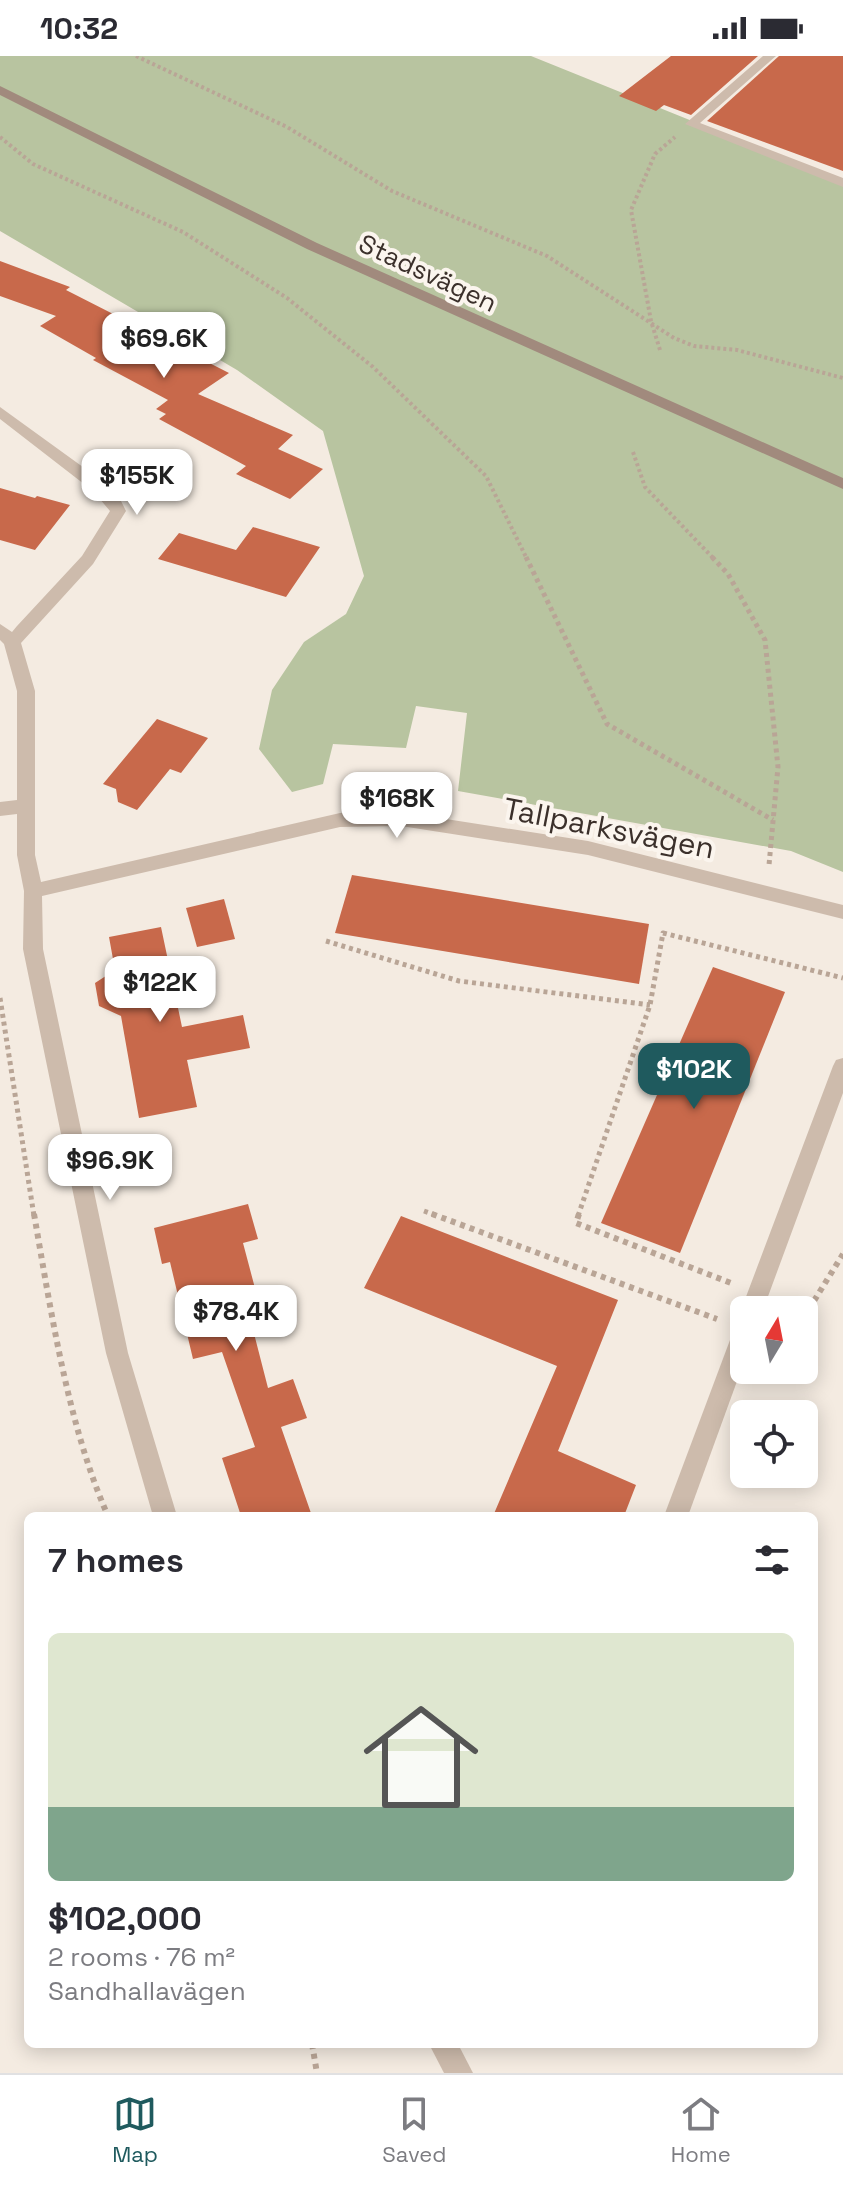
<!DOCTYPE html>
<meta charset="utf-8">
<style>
body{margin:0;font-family:"Space Grotesk",sans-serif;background:#f7f7f7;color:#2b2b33;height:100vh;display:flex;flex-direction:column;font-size:30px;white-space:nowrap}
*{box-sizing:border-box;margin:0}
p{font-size:26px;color:#7c7c81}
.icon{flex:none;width:44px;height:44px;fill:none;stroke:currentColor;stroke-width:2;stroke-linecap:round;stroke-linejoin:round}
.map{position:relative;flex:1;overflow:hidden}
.side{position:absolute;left:24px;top:1456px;width:794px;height:536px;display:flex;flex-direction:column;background:#fff;border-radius:12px;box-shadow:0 4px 20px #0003}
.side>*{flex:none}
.needle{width:52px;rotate:10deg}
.controls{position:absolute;left:730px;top:1240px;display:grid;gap:16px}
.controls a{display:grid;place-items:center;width:88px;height:88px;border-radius:12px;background:#fff;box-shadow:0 4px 20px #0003;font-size:40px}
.price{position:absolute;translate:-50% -68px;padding:0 18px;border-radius:16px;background:#fff;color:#222;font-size:26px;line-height:52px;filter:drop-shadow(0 2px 4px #0008)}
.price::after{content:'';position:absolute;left:50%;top:48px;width:24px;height:18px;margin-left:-12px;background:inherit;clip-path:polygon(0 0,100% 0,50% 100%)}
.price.on{background:#1f5a5e;color:#fff}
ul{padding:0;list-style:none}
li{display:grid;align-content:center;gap:16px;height:424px;padding:0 24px}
li span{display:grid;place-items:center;height:248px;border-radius:12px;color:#555}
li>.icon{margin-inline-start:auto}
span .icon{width:144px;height:144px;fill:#fffc;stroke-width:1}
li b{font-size:34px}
h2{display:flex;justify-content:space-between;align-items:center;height:96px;padding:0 24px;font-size:34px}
.status{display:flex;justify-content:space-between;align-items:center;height:56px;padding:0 40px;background:#fff;direction:ltr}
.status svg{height:22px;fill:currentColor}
.dock{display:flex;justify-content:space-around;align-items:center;height:112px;border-top:2px solid #e1e1e2;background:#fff;font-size:22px;color:#7c7c81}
.dock a{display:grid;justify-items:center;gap:4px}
.dock .on{color:#1f5a5e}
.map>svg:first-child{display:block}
</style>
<div class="status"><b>10:32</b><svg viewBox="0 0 49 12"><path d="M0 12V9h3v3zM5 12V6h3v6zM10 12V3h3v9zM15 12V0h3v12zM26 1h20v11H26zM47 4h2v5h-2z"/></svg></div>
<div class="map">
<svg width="843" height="2017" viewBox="0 0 843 2017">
<rect width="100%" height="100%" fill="#f4ebe1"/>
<!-- green -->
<path fill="#b8c4a0" d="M 0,0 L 531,0 L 843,126 L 843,816 L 791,795 L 458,735 L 467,657 L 416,650 L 406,692 L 333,688 L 323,728 L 292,736 L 259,693 L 272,634 L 304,586 L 346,558 L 364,520 L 323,375 L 237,314 L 0,175 Z"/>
<!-- building -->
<g fill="#c8694b">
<path d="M 671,0 L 758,0 L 691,59 L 664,49 L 656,55 L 619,40 Z"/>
<path d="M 779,0 L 843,0 L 843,115 L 707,65 Z"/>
<path d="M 0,205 L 70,231 L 66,234 L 229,317 L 198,338 L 293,379 L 278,393 L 323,413 L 290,443 L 236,418 L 246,410 L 159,363 L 166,358 L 156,353 L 168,344 L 93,304 L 96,302 L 40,270 L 56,260 L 0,240 Z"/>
<path d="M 0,432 L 35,442 L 37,440 L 70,449 L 35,494 L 0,484 Z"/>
<path d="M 253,471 L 320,491 L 286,541 L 158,503 L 179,477 L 236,494 Z"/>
<path d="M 157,663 L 208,682 L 181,717 L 170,713 L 137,754 L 118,746 L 116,733 L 103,728 Z"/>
<path d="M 352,819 L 649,868 L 639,928 L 335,877 Z"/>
<path d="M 224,843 L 235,883 L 197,891 L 186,852 Z"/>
<path d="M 161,871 L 182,971 L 243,959 L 250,992 L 187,1004 L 197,1051 L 139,1062 L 121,960 L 99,950 L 95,927 L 115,914 L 109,881 Z"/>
<path d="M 713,911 L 785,936 L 680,1197 L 601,1167 Z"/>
<path d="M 248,1148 L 258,1183 L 243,1187 L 260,1251 L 248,1254 L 268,1332 L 293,1323 L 307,1362 L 281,1371 L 312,1460 L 241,1460 L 222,1402 L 255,1391 L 222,1296 L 193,1303 L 170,1206 L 162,1208 L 154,1172 Z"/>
<path d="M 401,1160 L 618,1244 L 558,1395 L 636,1429 L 624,1460 L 493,1460 L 557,1310 L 364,1232 Z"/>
</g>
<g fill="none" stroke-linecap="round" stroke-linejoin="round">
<!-- path-far2 -->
<g stroke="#b9a596" stroke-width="4" stroke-dasharray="3 3" stroke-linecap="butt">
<path d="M 136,0 L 287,71 L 392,135 L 547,200 L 674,282 L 694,290 L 737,294 L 843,322"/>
<path d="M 0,81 L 33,108 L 183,176 L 287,242 L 373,311 L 486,420 L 527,503"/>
<path d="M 660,294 L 651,265 L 631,154 L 655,98 L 675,81"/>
<path d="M 633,396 L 645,431 L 714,503"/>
</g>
<!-- path-far1 -->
<g stroke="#b9a596" stroke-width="5" stroke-dasharray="4 4" stroke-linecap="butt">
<path d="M 526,501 L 607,668 L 773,764"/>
<path d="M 712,501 L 728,518 L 765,584 L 778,711 L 769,809"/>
<path d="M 326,885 L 459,925 L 650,949"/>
<path d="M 0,942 L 34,1160"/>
<path d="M 424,1155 L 438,1160"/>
<path d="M 578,1160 L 650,949 L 663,877 L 843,922"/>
</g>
<!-- path -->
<g stroke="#b9a596" stroke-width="6" stroke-dasharray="5 5" stroke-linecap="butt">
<path d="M 34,1158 C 51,1255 68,1370 108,1460"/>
<path d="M 432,1158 L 717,1263"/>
<path d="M 579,1158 L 576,1167 L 731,1227"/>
<path d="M 809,1253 L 843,1198"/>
<path d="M 312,1988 L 317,2017"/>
</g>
<!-- lane -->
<path fill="#cdbbac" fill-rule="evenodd" d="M 763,0 L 776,0 L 700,67 L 843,122 L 843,131 L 685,68 Z"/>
<!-- street -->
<g fill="#cdbbac" fill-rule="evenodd">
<path d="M 0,351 L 105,427 L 118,439 L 126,455 L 93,508 L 21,587 L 35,635 L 35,799 L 41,826 L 340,757 L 401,756 L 588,785 L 843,849 L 843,863 L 588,799 L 401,770 L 340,771 L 42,840 L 43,893 L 128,1297 L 177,1460 L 153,1460 L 106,1297 L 23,893 L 24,835 L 17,799 L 17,758 L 0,760 L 0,746 L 17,744 L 17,635 L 4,588 L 0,584 L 0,568 L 12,576 L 17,570 L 82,500 L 110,455 L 93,435 L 0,363 Z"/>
<path d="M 843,1002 L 843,1037 L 763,1254 L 744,1254 L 744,1260 L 741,1254 L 833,1010 L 836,1004 Z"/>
<path d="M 744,1266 L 744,1306 L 688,1460 L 664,1460 L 733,1276 L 736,1269 Z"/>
<path d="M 429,1988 L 458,1988 L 473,2017 L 444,2017 Z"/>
</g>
<!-- secondary -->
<path fill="#a18a7d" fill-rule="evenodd" d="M 0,30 L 317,187 L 843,422 L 843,433 L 307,193 L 0,39 Z"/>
</g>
<g text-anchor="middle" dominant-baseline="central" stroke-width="8" stroke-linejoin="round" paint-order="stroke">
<!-- far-street labels -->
<g font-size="26" fill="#3b302b" stroke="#fbf5ee">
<text transform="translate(428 217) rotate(25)">Stadsvägen</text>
</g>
<!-- street labels -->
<g font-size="30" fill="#3b302b" stroke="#fbf5ee">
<text transform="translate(609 772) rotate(11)">Tallparksvägen</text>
</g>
</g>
</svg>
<div class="controls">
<a><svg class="needle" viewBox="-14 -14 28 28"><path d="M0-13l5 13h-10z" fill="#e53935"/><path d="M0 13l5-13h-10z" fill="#7c7c81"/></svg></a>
<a><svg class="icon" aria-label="locate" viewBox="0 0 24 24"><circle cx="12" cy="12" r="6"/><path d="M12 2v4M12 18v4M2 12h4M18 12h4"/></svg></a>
</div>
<b class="price" style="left:164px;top:324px">$69.6K</b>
<b class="price" style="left:137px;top:461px">$155K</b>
<b class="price" style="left:397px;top:784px">$168K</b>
<b class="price" style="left:160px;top:968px">$122K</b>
<b class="price on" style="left:694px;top:1055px">$102K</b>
<b class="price" style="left:110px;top:1146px">$96.9K</b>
<b class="price" style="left:236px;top:1297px">$78.4K</b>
<section class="side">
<h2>7 homes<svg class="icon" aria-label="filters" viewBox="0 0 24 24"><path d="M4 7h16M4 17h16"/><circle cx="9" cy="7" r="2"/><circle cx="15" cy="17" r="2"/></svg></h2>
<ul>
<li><span style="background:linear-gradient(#dfe7d0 70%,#7fa58c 0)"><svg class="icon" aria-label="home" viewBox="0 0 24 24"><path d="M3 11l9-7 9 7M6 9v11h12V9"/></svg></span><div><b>$102,000</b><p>2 rooms · 76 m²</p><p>Sandhallavägen</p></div></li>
</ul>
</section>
</div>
<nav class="dock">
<a class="on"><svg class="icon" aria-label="map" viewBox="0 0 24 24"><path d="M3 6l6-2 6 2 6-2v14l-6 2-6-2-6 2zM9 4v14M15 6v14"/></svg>Map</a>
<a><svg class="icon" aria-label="saved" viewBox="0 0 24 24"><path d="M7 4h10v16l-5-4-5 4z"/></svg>Saved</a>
<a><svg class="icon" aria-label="home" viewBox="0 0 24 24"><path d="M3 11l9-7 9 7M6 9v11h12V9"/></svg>Home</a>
</nav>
